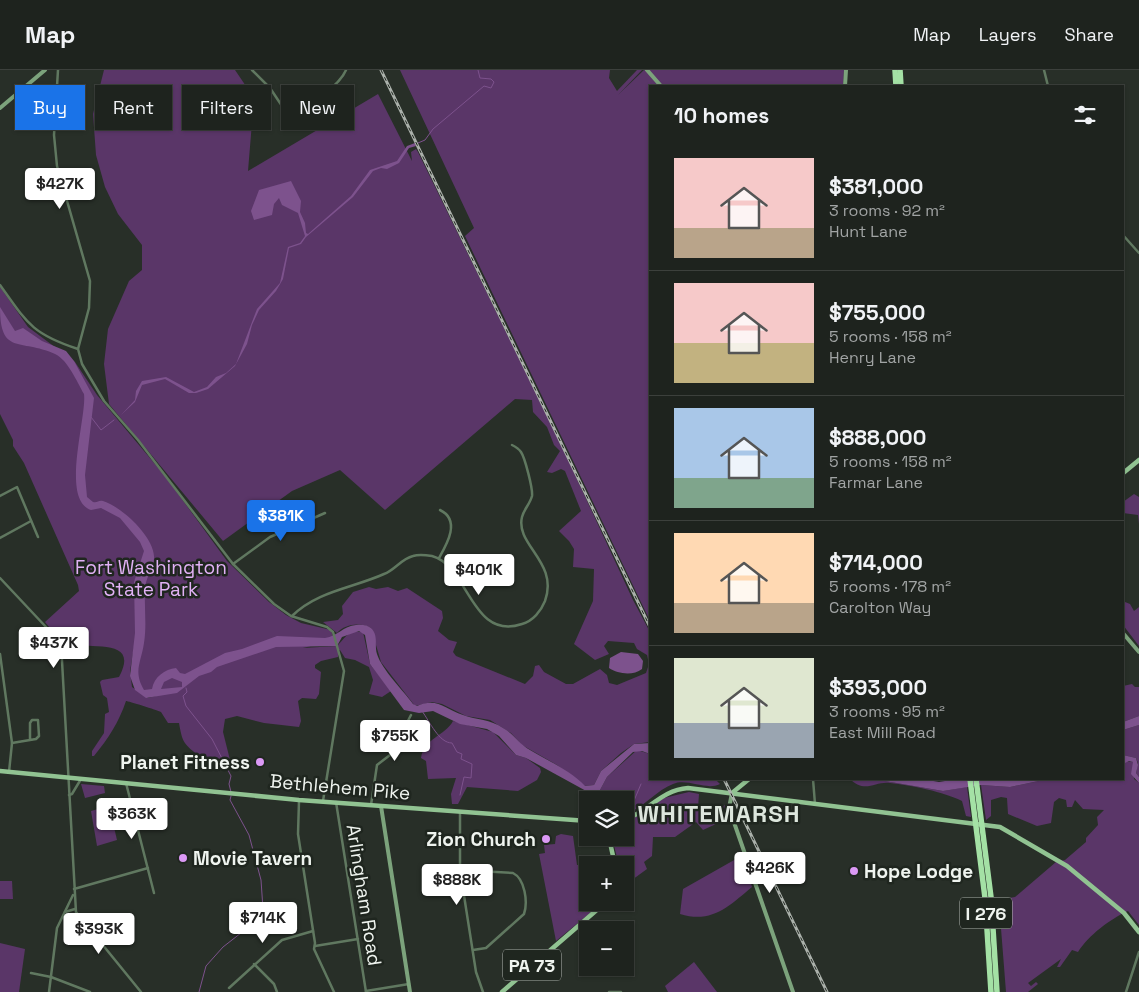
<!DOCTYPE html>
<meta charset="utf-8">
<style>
body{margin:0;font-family:"Space Grotesk",sans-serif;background:#262b27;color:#f1f3f6;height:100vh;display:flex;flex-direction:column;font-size:19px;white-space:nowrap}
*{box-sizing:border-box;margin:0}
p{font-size:16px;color:#a1a4a4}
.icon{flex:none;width:28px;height:28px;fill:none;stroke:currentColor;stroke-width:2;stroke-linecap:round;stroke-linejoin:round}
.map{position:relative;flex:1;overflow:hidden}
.panel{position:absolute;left:649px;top:15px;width:475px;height:695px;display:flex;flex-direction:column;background:#1e231e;border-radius:0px;box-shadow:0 1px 4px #0004,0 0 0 1px #3c403c}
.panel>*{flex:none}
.hud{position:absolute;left:15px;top:15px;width:475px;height:45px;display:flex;gap:10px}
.buttons{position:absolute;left:579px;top:721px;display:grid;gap:10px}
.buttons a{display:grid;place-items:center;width:55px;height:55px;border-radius:0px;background:#1e231e;box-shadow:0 1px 4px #0004,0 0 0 1px #3c403c;font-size:25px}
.price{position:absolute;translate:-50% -42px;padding:0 11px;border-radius:5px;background:#fff;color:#222;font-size:16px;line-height:32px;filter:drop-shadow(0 1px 2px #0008)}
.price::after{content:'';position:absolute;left:50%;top:30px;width:15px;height:11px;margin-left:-8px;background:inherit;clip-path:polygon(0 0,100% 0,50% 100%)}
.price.active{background:#1a73e8;color:#fff}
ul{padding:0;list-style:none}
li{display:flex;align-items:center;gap:15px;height:125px;padding:0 25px}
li+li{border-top:1px solid #3c403c}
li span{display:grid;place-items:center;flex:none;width:140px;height:100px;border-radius:0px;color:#555}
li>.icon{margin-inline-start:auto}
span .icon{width:60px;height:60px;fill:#fffc;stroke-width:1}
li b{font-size:21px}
h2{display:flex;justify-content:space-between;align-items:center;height:60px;padding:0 25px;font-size:21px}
.tag{padding:0 18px;border-radius:0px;background:#1e231e;box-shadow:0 1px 4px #0004,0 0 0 1px #3c403c;font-size:18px;line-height:45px}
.tag.active{background:#1a73e8;color:#fff}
header{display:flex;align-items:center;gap:30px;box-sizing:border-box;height:70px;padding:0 25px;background:#1e231e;border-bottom:1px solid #3c403c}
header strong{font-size:24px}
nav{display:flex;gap:28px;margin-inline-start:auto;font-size:18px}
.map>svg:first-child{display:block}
</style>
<header>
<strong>Map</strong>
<nav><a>Map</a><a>Layers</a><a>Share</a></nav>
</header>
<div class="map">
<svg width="1139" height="922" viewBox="0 0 1139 922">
<rect width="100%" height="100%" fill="#282f28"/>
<!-- green -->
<g fill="#5a3668" fill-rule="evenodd">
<path d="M 104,0 L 235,0 L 254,28 L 248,101 L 378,24 L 412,91 L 411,82 L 416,79 L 418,82 L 557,366 L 633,530 L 650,562 L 650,672 L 634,674 L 621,683 L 601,701 L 594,715 L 584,716 L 557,695 L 522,675 L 511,663 L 490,650 L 466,646 L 442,634 L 432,632 L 415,636 L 381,592 L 371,558 C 360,552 345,554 337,563 L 323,552 L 338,550 L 343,544 L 342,536 L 353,522 L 369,517 L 376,519 L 388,517 L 398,521 L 407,518 L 442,541 L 443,548 L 438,561 L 449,570 L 457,572 L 453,582 L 456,586 L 525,614 L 533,606 L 535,596 L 539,595 L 544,602 L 566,614 L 573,614 L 600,599 L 607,605 L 609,613 L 617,615 L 646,603 L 649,594 L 647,585 L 637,579 L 634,573 L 608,571 L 604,576 L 609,584 L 595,590 L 574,574 L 593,531 L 594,499 L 573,497 L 574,479 L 569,471 L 559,461 L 581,441 L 565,401 L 561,399 L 552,403 L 547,402 L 560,381 L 554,375 L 547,357 L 533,342 L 532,330 L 515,329 L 385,440 L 340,400 L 292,421 L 223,471 L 109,334 L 104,294 L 108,259 L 129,211 L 142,200 L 142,175 L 118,144 L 105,117 L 96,85 L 93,44 Z"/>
<path d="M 400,0 L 610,0 L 609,8 L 617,21 L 637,0 L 642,0 L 618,25 L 644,0 L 844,0 L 843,16 L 650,16 L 650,551 L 465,166 L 474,158 Z"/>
<path d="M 0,217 L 28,257 L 75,292 L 97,325 L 165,406 L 227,491 L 269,532 L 286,545 L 301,553 L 331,560 L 334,570 L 303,578 L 337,576 C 345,568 348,559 363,562 L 370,594 L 391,621 L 382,627 L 369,624 L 373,610 L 369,597 L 355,590 L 345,588 L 340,580 L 338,581 L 338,587 L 321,591 L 315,595 L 315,598 L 321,602 L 319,624 L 316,629 L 302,628 L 298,631 L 301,651 L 299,657 L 264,653 L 237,646 L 225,649 L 223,662 L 232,698 L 226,701 L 214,687 L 212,687 L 210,692 L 200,691 L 194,694 L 193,685 L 197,684 C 183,674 182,670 179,653 L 168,653 L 161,642 C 157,640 128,631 126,631 C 119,652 108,669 94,686 L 92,686 L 92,681 L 104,663 L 105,644 L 109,642 L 107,628 L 103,625 L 100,612 L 102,610 L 119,607 C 141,566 88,580 67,574 C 60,572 50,558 45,552 L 79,521 L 78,515 L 24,393 L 13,376 L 13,370 L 0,344 ZM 134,577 L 134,614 L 145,624 L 156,626 L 148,628 L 132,617 L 130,601 Z"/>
<path d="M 1134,424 L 1139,427 L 1139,454 L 1138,445 L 1123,443 L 1123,432 Z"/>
<path d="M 1125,532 L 1130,534 L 1134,541 L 1139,537 L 1139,576 L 1123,555 L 1123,533 Z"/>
<path d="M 1132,614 L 1135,617 L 1139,617 L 1139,646 L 1123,652 L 1123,616 Z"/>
<path d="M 453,651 L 493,662 L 516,685 L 526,688 L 540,698 L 541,702 L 537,710 L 518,721 L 467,717 L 458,734 L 452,734 L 451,724 L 456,708 L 428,709 L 426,691 L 421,688 C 424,668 445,666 453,651 Z"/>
<path d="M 1139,655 L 1139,707 L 1136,703 L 1138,693 L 1136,688 L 1123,685 L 1123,660 Z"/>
<path d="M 637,680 L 650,684 L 650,709 L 715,709 L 720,714 C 706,721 688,708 673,714 C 657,720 645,736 630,742 L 625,738 L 625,730 L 612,730 L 596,723 L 600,720 L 607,707 Z"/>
<path d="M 1123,691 L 1133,692 L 1134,709 L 1139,713 L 1139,855 L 1128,841 C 1110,849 1089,865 1078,882 L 1072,880 L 1060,897 L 1057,897 L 1061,889 L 1028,913 L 1031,916 L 1036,912 L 1038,914 L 1028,922 L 1006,922 L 999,833 L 1003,829 L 1015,827 L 1056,792 L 1065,790 L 1086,772 L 1086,768 L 1098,755 L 1097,747 L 1104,740 L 1083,739 L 1075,730 L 1072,737 L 1067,737 L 1066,730 L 1059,728 L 1054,732 L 1051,753 L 1037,756 L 1008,744 L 1007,728 L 1001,727 L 991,730 L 991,746 L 986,750 L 981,715 L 1010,717 L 1048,709 L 1122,709 Z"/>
<path d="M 850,709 L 873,709 L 943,721 L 967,717 L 971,747 L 966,746 L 962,731 C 944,722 911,715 890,713 C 875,711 865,724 850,709 Z"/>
<path d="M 81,714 L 104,716 L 105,723 L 85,728 Z"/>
<path d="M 689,722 L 699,724 L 698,738 L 715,742 L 725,735 L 729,748 L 703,760 L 696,752 L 675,767 L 653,767 L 652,786 L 644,792 L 647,799 L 625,815 L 625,795 L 619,795 L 612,768 L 625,768 L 625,754 L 664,728 Z"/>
<path d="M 109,736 L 117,770 L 97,776 L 91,741 Z"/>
<path d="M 561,764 L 573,766 L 577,795 L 587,795 L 588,832 L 594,833 L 595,839 L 556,871 L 539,784 L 545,783 L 544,775 L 555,774 L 556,766 Z"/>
<path d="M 743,785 L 752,817 C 729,836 712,854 680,844 L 683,819 Z"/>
<path d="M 0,811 L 12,811 L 13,829 L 0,829 Z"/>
<path d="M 0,873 L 25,879 L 19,922 L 0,922 Z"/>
<path d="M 694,892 L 717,922 L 668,922 L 665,916 Z"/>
</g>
<!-- water -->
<g fill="#7d528d" fill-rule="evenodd">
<path d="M 415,73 L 416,76 L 409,78 L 399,93 L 387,99 L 381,98 L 373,101 L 353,127 L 306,167 L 301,174 L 289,178 L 283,209 L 276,221 L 259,240 L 252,255 L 247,274 L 235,296 L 208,319 L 196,323 L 189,323 L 165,309 L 142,315 L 135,332 L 121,345 L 135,330 L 136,321 L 142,311 L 166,307 L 194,322 L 207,317 L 216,307 L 226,303 L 236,294 L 257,239 L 280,213 L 288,177 L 300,173 L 305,166 L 298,143 L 282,135 L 279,128 L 274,134 L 272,145 L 254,150 L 251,141 L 259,120 L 291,111 L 301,131 L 300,142 L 305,153 L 306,163 L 308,164 L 351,126 L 370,100 L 397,91 L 407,76 Z"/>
<path d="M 0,237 L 15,261 L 23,258 L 42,271 L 66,281 L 74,291 L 94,328 L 85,405 L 87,427 L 93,432 C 98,433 98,430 103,431 C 122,437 153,466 154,486 C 155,496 145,508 145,519 C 144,537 147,554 144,573 C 141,593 133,601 144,620 L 152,619 C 154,607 165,599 176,598 L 180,603 L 185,604 L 225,583 L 242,579 L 277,566 L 325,568 C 338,566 343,556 356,555 C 361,554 368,555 371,558 C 379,566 374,575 377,584 C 382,600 403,620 413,634 L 417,636 C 437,627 445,639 463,645 C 477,650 490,649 503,658 C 514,664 519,674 530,680 C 548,691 570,700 585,716 L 594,715 L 601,701 L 634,674 L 650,673 L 650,684 L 642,681 L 633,682 L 607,707 L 600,720 L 593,724 L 588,722 L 526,688 L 516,685 L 499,666 L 487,659 L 460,654 L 433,641 L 419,643 L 404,640 L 370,594 L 365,565 L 359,561 L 342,567 L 337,576 L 276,577 L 217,597 L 211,602 L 199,606 L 177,623 L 146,628 L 135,620 L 130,606 L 135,563 L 134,512 L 144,481 L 140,472 L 120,448 L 101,438 L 91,440 C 60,430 87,347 84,324 C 77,312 68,290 55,284 C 20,268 0,286 0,237 ZM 172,608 L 182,612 L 182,617 L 161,619 L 164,612 Z"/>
<path d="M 621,582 L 638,584 L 643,591 L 642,599 C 633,606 618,604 609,598 L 610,588 Z"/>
<path d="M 1139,646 L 1139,655 L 1123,660 L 1123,652 Z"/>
<path d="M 1123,685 L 1136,688 L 1138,695 L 1136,703 L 1139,707 L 1139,713 L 1131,704 L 1133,692 L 1129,691 L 1125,693 L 1123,691 Z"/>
<path d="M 873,709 L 922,709 L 939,712 L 957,709 L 1048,709 L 1010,717 L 981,715 L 943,721 Z"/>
</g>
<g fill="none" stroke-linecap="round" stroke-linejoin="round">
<!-- stream -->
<g stroke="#7d528d" stroke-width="1">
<path d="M 418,73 L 425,70 L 433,59 L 484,16 L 491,18 L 494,12 L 491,9 L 480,8 L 478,0"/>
<path d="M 91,347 L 101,360 L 114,350"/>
<path d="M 186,618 L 187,622 L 183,626 L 186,636 L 212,669 L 231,706 L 229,714 L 231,722"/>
<path d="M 422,641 C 430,652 439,673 452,673 L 457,682 L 462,684 L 461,689 L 472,694 L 471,708 L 464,707 L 460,725"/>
<path d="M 598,722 L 621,730"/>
<path d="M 625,732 L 630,735 L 633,733 L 641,714"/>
<path d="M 199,922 L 206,896 L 223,877 L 255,852 L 263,839 L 261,810 L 249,765 L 230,730 L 231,726"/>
</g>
<!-- street -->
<g stroke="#607860" stroke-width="2.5">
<path d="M 58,0 L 54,65 L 57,96 L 90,211 L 89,238 L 78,279"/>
<path d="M 252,0 L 270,18 L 282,36 L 295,42 C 310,36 340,15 346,0"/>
<path d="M 1044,0 L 1048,16"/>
<path d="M 1122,164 L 1139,183"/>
<path d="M 0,215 C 27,253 32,264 78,279 L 82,294 L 104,331 L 138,370 L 233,494 L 274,534 L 291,546 L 327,557 L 333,562 L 344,601 L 323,731"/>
<path d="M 0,426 L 17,417 L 38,467"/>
<path d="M 0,468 L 31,451"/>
<path d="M 439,488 C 447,474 461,450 440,440"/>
<path d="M 233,494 L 270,467 L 325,443"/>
<path d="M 0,508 L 61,573 L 76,842 L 141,922"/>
<path d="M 292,546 C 317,521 353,518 384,504 C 395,500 401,489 413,486 C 419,484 426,485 432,486 C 469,496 471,571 522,554 C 533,551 541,541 545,531 C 559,492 515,475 522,447 C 524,439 530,434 532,426 C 533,419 525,388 521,382 C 519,379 516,377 512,375"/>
<path d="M 0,584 L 12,673 L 9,702"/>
<path d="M 12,673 L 36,669 L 39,666 L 38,650 L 32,650 L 30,653 L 30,670"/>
<path d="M 813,709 L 815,734"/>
<path d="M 126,713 L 154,823"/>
<path d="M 69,725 L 72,724 L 81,709"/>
<path d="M 299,731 L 298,764 L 315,873 L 314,879 L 334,922"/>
<path d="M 336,732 L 366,922"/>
<path d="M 371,735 L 377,695 L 390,685 L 411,645"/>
<path d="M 460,742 L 460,800 L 476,902 L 483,922"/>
<path d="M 460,800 L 513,803 C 525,809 528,832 524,844 L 486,878 L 473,880"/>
<path d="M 74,819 L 148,798"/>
<path d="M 65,842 L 75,839"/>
<path d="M 315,876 L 358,869"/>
<path d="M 254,894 L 274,914 L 277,922"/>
<path d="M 31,903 L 51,907 L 90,922"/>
<path d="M 229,918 L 282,870 L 313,861"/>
<path d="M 366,921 L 409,914"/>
<path d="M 49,922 L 57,858 L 73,825"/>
<path d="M 609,922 L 621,922"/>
<path d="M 1126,922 L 1139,882"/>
</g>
<!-- secondary -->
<g stroke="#7ca37c" stroke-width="4">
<path d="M 647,0 L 661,16"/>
<path d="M 845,16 L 846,0"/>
<path d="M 0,38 L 45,0"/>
<path d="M 1122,562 L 1139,582"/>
<path d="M 732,723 L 729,738 L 793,922"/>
<path d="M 381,736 L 410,922"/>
</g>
<!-- primary -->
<g stroke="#91c392" stroke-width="4.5">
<path d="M 1122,404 L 1139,390"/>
<path d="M 0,701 L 299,730 L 588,751"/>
<path d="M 732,723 L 749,709"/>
<path d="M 625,750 C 649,741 661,720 688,718 L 1000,757 L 1067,796 L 1124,843 L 1139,862"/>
<path d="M 609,768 L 615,795"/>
<path d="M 502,922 L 606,832"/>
</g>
<!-- highway -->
<g stroke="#a4e1a5" stroke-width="5.5">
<path d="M 895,0 L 896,16"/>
<path d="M 900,0 L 901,16"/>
<path d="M 970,709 L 985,828 L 991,922"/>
<path d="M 976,709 L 991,827 L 997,922"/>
</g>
<!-- rail casing -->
<g stroke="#abb1ab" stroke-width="3">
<g id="rail">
<path d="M 381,0 L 650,557"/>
<path d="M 724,709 L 827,922"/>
</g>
</g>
<!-- rail -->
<use href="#rail" stroke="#1f261f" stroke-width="1" stroke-dasharray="4" stroke-linecap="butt"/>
</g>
<!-- markers -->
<g fill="#db99f5" stroke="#1f261f" stroke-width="2">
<circle cx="260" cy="692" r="5"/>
<circle cx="546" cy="769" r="5"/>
<circle cx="183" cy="788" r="5"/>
<circle cx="854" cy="801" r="5"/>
</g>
<g text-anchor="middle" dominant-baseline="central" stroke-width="5" stroke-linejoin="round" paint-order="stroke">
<!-- shield labels -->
<g fill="#1f261f" stroke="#b1b6b1" stroke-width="1">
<rect x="960" y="827.5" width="52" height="31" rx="4"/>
<rect x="503" y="879.5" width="58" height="31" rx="4"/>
</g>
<g font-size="18" font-weight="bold" fill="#eff4ef">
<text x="986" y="843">I 276</text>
<text x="532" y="895">PA 73</text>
</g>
<!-- park labels -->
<g font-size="19" fill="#e1b1f5" stroke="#1f261f">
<text x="151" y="497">Fort Washington<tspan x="151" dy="22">State Park</tspan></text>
</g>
<!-- poi labels -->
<g font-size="19" font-weight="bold" fill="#eff4ef" stroke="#1f261f" text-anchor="end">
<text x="250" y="692">Planet Fitness</text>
<text x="536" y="769">Zion Church</text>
<text x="193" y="788" text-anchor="start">Movie Tavern</text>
<text x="864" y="801" text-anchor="start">Hope Lodge</text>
</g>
<!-- street labels -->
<g font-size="19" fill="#eff4ef" stroke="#1f261f">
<text transform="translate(340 717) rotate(5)">Bethlehem Pike</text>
<text transform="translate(364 825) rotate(81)">Arlingham Road</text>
</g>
<!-- district labels -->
<g font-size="24" font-weight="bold" letter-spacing="1" fill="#dde6dd" stroke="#1f261f">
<text x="719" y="743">WHITEMARSH</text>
</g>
</g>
</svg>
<div class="buttons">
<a><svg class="icon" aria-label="layers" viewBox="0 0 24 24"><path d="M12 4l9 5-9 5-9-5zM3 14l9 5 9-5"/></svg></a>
<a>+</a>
<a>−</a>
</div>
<b class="price" style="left:60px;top:140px">$427K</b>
<b class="price active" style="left:281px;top:472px">$381K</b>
<b class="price" style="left:479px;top:526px">$401K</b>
<b class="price" style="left:54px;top:599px">$437K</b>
<b class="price" style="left:395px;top:692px">$755K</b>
<b class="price" style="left:132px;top:770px">$363K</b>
<b class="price" style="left:770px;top:824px">$426K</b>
<b class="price" style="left:457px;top:836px">$888K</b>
<b class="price" style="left:263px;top:874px">$714K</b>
<b class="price" style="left:99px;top:885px">$393K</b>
<div class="hud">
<a class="tag active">Buy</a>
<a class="tag">Rent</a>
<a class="tag">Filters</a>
<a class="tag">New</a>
</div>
<section class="panel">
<h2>10 homes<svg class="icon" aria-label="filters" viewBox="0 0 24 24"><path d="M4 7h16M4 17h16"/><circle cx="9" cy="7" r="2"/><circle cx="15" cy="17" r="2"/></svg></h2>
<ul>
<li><span style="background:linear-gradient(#f6c9c9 70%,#b9a48a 0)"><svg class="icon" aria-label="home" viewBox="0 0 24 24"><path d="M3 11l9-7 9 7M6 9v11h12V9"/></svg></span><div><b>$381,000</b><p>3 rooms · 92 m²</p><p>Hunt Lane</p></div></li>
<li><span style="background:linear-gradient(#f6c9c9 60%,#c2b280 0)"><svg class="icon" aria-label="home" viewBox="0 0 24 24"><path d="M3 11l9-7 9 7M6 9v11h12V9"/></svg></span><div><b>$755,000</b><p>5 rooms · 158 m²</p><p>Henry Lane</p></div></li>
<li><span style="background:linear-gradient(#a9c7e8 70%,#7fa58c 0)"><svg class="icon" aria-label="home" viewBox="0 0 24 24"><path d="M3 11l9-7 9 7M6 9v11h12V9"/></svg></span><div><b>$888,000</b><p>5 rooms · 158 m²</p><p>Farmar Lane</p></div></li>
<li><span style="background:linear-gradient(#ffd9b3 70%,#b9a48a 0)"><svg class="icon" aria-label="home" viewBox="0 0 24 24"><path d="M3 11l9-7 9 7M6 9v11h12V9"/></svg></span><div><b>$714,000</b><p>5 rooms · 178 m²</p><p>Carolton Way</p></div></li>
<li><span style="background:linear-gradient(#dfe7d0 65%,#9aa5b1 0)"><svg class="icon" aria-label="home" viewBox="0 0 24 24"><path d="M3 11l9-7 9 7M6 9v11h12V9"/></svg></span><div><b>$393,000</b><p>3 rooms · 95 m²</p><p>East Mill Road</p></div></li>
</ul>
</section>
</div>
